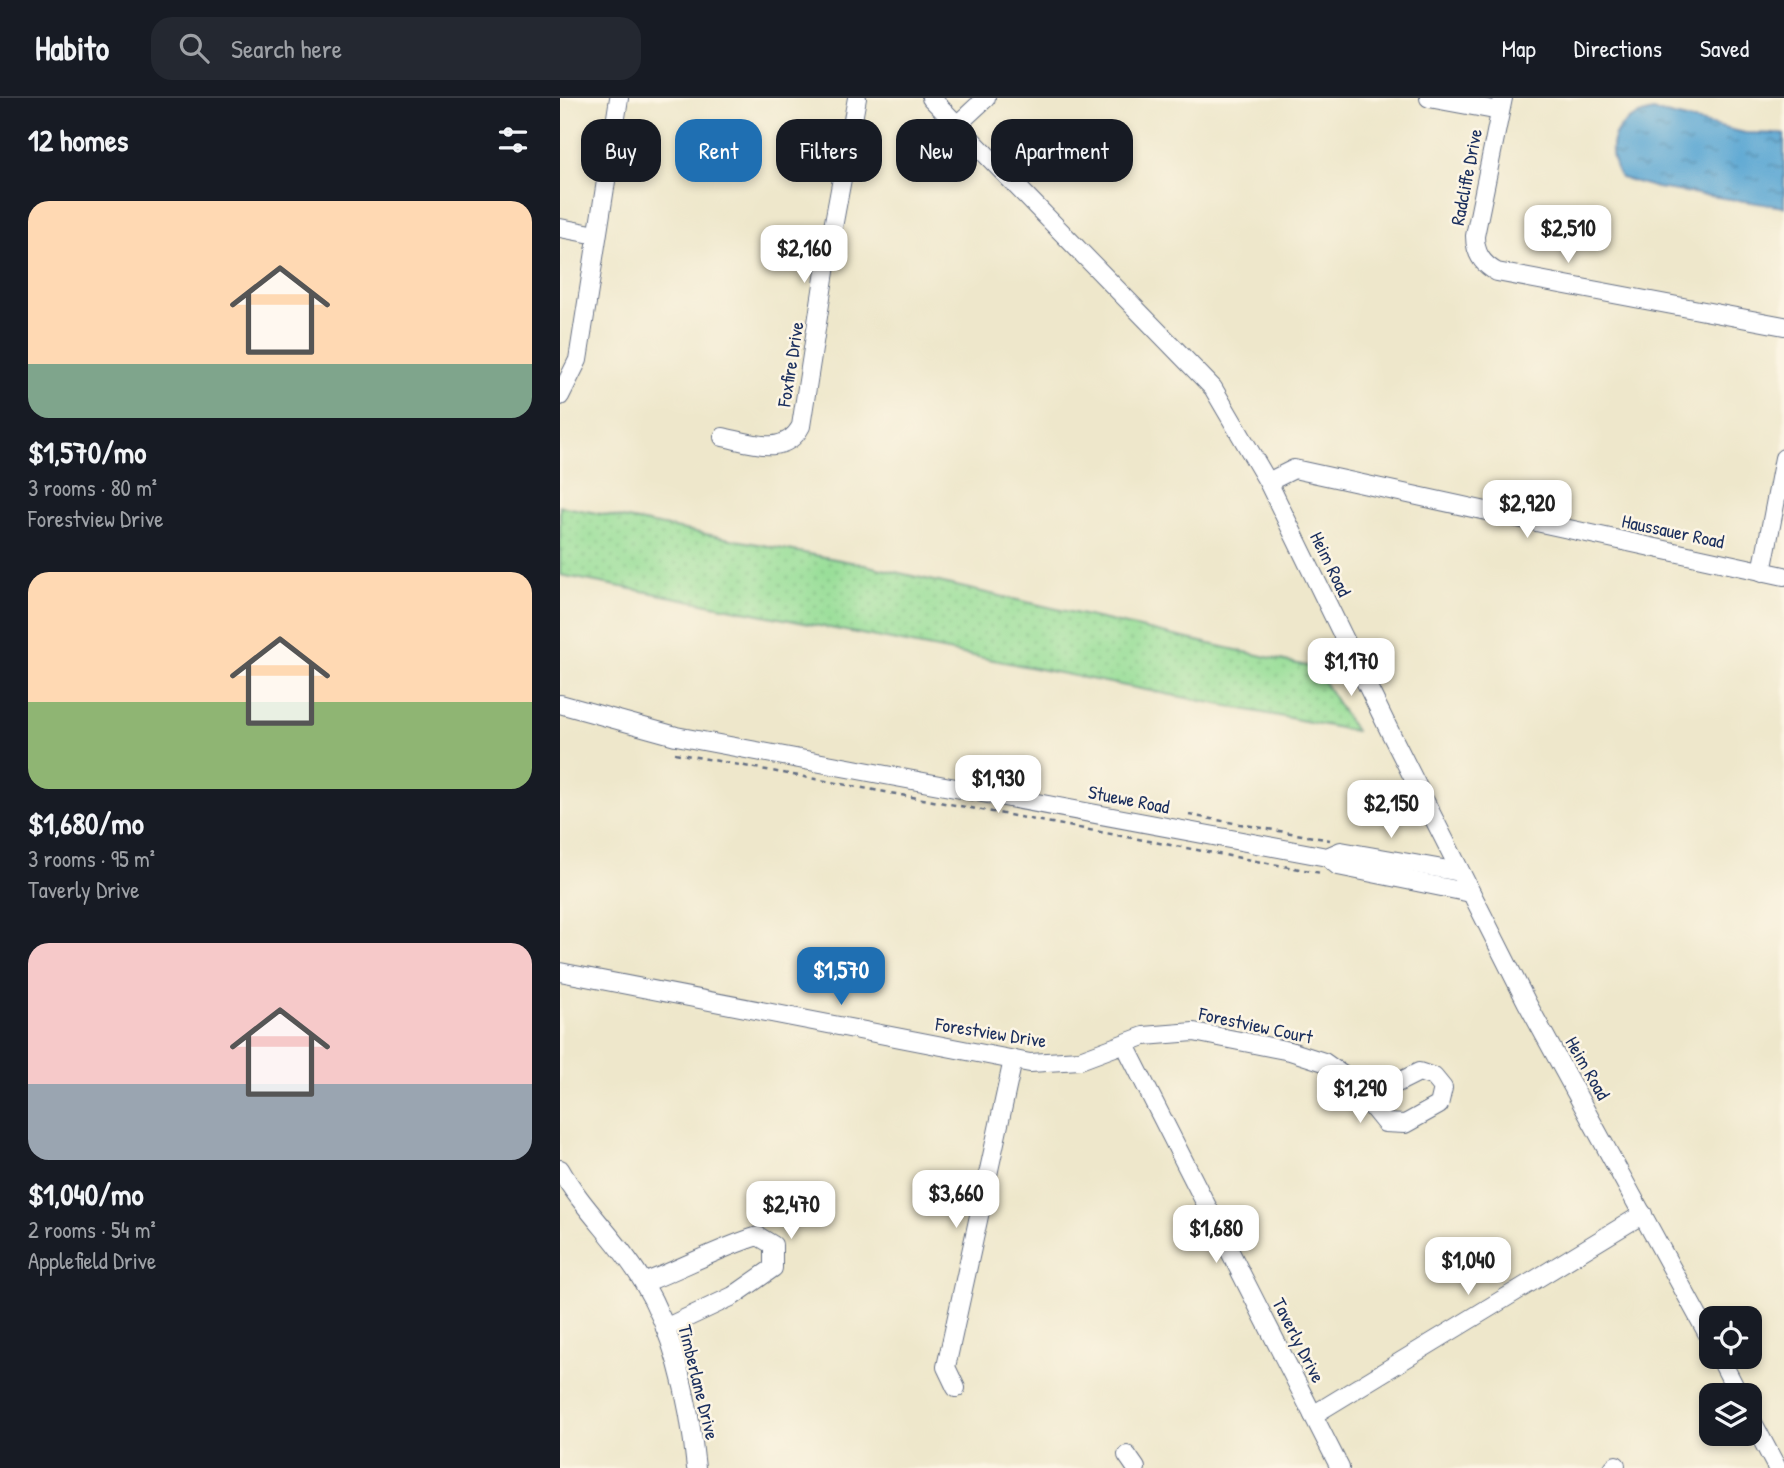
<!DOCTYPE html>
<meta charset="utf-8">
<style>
body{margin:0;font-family:"Patrick Hand",sans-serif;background:#242831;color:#f1f3f6;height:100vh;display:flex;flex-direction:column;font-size:26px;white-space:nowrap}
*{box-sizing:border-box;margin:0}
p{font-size:23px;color:#9ea1a6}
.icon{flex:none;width:38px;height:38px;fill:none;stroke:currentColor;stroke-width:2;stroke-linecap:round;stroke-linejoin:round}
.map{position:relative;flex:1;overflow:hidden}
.sheet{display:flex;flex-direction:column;background:#171b24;width:560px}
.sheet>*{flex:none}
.hud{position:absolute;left:21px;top:21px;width:665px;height:63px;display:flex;gap:14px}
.buttons{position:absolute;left:1139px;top:1208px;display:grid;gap:14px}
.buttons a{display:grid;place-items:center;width:63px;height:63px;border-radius:14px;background:#171b24;box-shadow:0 4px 10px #0003;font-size:35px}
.price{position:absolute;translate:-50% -60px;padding:0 16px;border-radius:14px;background:#fff;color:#222;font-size:23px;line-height:46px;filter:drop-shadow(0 2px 4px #0008)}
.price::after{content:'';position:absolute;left:50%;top:42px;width:21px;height:16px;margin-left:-10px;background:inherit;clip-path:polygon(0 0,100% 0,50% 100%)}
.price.active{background:#1f6fb2;color:#fff}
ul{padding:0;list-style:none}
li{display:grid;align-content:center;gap:14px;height:371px;padding:0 28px}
li span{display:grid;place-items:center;height:217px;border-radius:21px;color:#555}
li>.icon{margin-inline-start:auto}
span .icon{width:126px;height:126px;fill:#fffc;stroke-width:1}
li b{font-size:30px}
h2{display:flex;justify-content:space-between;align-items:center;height:84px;padding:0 28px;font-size:30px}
.chip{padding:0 24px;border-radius:21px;background:#171b24;box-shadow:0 4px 10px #0003;font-size:24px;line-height:63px}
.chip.active{background:#1f6fb2;color:#fff}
header{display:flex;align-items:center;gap:42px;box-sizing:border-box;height:98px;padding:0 35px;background:#171b24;border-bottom:2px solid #363941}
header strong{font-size:33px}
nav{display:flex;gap:38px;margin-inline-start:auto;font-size:24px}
.search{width:490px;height:63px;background:#242831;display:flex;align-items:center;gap:18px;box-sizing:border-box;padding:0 24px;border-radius:21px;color:#9ea1a6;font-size:26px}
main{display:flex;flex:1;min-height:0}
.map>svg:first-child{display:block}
</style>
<header>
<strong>Habito</strong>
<div class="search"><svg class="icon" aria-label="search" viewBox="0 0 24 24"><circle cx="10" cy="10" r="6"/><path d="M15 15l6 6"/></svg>Search here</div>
<nav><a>Map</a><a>Directions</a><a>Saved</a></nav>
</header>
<main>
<section class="sheet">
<h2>12 homes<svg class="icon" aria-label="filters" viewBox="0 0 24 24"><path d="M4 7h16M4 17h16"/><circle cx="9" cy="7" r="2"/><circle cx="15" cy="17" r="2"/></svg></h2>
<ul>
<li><span style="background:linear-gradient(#ffd9b3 75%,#7fa58c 0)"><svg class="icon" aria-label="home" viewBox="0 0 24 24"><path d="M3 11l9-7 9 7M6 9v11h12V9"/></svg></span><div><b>$1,570/mo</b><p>3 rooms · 80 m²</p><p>Forestview Drive</p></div></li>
<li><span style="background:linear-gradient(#ffd9b3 60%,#8fb573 0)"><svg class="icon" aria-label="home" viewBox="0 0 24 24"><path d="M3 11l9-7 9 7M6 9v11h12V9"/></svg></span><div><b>$1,680/mo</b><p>3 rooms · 95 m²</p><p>Taverly Drive</p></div></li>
<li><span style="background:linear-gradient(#f6c9c9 65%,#9aa5b1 0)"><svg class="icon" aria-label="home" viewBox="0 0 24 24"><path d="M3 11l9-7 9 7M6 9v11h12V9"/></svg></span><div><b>$1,040/mo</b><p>2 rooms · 54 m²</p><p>Applefield Drive</p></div></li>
</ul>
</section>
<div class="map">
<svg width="1224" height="1370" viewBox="0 0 1224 1370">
<defs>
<pattern id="grass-dots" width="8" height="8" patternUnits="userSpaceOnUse" patternTransform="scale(1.75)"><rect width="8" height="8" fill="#98de98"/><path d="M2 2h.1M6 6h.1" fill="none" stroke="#82bf85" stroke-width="1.8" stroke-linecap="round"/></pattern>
<pattern id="water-ripples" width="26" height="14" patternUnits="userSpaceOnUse" patternTransform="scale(1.75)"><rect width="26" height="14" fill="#5ba7d3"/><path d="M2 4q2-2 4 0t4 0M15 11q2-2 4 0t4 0" fill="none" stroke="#4a88ae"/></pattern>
</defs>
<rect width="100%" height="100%" fill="#fcf5e5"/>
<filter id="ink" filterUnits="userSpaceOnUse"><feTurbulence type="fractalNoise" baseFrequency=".0143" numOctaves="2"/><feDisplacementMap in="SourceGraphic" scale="14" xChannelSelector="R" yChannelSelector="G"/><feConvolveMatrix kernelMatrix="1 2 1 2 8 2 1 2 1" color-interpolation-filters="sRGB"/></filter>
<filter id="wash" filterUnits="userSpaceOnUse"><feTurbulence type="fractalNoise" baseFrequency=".00686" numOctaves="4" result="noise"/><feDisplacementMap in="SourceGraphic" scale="28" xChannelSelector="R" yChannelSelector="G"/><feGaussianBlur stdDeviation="1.57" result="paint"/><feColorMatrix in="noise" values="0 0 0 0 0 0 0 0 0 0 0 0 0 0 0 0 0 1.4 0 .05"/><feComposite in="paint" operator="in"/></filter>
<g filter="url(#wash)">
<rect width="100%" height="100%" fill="#eee7cb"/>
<!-- grass -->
<path fill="url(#grass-dots)" stroke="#5a867b" stroke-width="2" d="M 0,408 L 296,465 L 755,570 L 795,633 L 0,477 Z"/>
<!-- water -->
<path fill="url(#water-ripples)" stroke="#3b6b98" stroke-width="2" d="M 1093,13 L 1185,35 L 1224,36 L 1224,109 L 1097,90 L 1061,80 C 1041,46 1055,21 1093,13 Z"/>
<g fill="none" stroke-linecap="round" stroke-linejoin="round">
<!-- stream -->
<path stroke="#5ba7d3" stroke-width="3.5" d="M 1222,1329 L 1224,1326"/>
</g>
</g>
<g filter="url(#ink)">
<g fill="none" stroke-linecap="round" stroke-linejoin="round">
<!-- minor casing -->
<g stroke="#656f84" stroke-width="20">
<g id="minor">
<path d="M 371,0 L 653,290 L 708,384 L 830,634 L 967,905 L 1152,1244"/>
<path d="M 869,0 L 940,13"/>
<path d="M 943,0 L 915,138 C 915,155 922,166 937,174 L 1224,228"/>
<path d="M 397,27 L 426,0"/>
<path d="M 0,130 L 37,137"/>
<path d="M 0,298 L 18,262 L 59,0"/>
<path d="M 163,339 C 191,345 225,359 241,328 L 266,167 L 297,0"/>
<path d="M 708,384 L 734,371 L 1224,478"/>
<path d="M 1202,474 L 1224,360"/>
<path d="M 0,606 L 116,638 L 767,759 L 778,768 L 911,795"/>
<path d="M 767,759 L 781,753 L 900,774"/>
<path d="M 0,874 L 470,965 L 520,962 L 584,938 L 634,934 L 730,953 L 764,964 L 791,983 L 825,1025 L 845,1026 L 879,1007 L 883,990 L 874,979 L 859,974 L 807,1000"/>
<path d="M 565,947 L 780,1370"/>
<path d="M 0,1071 C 23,1112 60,1144 83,1184 C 116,1239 130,1308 136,1370"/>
<path d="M 84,1185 C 122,1170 159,1150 198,1138 L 213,1147 L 213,1170 L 173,1198 L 105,1230"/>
<path d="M 1159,1258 L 1179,1297"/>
<path d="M 396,1290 L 386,1269 L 453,962"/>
<path d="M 753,1317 L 1083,1116"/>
<path d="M 1190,1319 L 1217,1370"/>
<path d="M 567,1357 L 576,1370"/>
<path d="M 1053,1370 L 1056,1367"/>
</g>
</g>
<!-- path -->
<g stroke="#656f84" stroke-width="2.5" stroke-dasharray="5 5" stroke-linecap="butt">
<path d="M 115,655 L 761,775"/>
<path d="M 629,717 L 770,742"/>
</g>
<!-- minor -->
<use href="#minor" stroke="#fff" stroke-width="18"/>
</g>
</g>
<g text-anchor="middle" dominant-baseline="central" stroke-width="5" stroke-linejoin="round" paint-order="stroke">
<!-- street labels -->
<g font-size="19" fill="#1b2f5e" stroke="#fcf5e5">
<text transform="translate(906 79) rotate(-79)">Radcliffe Drive</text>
<text transform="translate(230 266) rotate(-81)">Foxfire Drive</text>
<text transform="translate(1113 433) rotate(12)">Haussauer Road</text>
<text transform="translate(771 466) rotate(64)">Heim Road</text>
<text transform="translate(569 701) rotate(11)">Stuewe Road</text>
<text transform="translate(696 927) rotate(12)">Forestview Court</text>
<text transform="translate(431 934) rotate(9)">Forestview Drive</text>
<text transform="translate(1028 970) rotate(60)">Heim Road</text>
<text transform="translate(739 1242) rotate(63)">Taverly Drive</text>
<text transform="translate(139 1284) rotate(76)">Timberlane Drive</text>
</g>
</g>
</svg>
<div class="buttons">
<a><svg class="icon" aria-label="locate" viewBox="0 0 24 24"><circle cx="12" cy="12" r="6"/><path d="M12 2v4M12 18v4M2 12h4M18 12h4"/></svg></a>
<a><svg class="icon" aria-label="layers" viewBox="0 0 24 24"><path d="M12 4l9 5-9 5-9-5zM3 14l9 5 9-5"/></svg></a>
</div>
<b class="price" style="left:1008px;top:167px">$2,510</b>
<b class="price" style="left:244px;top:187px">$2,160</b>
<b class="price" style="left:967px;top:442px">$2,920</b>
<b class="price" style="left:791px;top:600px">$1,170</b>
<b class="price" style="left:438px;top:717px">$1,930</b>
<b class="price" style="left:831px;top:742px">$2,150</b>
<b class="price active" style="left:281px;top:909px">$1,570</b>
<b class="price" style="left:800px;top:1027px">$1,290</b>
<b class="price" style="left:396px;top:1132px">$3,660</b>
<b class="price" style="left:231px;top:1143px">$2,470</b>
<b class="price" style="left:656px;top:1167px">$1,680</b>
<b class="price" style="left:908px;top:1199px">$1,040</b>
<div class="hud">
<a class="chip">Buy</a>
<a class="chip active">Rent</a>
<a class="chip">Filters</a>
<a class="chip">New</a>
<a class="chip">Apartment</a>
</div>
</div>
</main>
